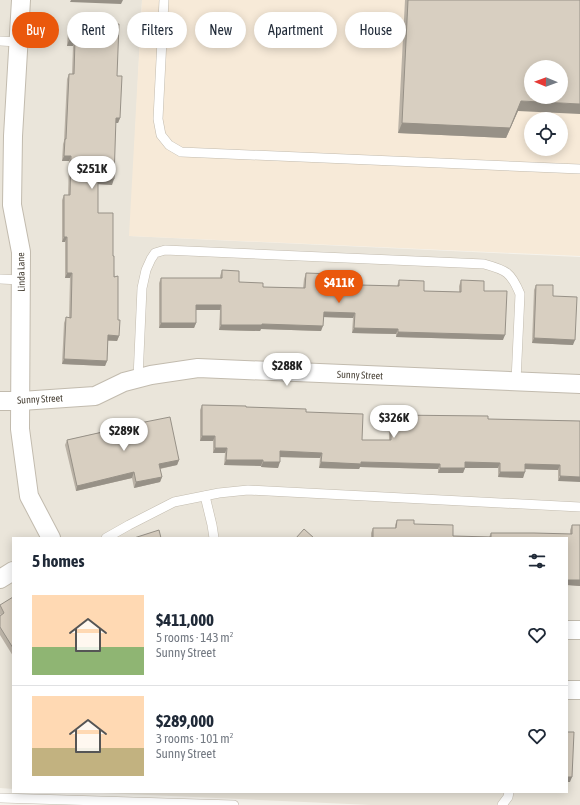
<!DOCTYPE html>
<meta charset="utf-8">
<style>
body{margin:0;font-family:"Asap Condensed",sans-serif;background:#f2f2f3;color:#1f2937;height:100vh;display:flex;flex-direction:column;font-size:15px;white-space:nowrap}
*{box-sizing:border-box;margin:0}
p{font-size:13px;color:#747a83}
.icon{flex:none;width:22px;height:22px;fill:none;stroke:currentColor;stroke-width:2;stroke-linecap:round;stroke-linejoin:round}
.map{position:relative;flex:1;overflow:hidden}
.panel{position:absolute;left:12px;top:537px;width:556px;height:256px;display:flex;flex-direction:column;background:#fff;border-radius:0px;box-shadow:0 2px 10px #0003}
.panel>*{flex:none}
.hud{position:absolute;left:12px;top:12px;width:556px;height:36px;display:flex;gap:8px}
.needle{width:26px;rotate:271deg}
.tools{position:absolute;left:524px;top:60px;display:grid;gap:8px}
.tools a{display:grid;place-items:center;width:44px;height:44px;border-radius:50%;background:#fff;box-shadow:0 2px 10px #0003;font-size:20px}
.price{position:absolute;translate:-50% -34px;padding:0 9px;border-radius:14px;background:#fff;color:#222;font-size:13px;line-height:26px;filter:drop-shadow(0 1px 2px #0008)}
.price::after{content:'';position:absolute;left:50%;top:24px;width:12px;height:9px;margin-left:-6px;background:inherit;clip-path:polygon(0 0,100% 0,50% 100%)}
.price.active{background:#ea580c;color:#fff}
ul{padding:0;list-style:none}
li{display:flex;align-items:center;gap:12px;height:100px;padding:0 20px}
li+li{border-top:1px solid #e0e1e3}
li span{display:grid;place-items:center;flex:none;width:112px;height:80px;border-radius:0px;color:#555}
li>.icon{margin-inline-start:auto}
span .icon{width:48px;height:48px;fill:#fffc;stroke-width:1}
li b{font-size:17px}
h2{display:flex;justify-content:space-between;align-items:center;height:48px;padding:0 20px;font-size:17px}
.chip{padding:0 14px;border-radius:18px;background:#fff;box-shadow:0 2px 10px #0003;font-size:14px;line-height:36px}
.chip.active{background:#ea580c;color:#fff}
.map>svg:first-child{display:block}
</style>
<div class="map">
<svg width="580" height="805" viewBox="0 0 580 805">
<rect width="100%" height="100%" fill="#f6f3ec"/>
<!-- residential -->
<path fill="#eae5da" d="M 0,0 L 142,0 L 130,236 L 580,257 L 580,805 L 371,805 L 80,792 L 567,792 L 567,538 L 13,538 L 13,789 L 0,788 Z"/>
<!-- commercial -->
<path fill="#f7ead8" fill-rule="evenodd" d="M 142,0 L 580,0 L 580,256 L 129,236 ZM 531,67 L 561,67 L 561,97 L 531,97 ZM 531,119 L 561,119 L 561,149 L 531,149 Z"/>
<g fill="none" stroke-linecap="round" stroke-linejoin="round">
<!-- service casing -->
<g stroke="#c2bbae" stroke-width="10">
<g id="service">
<path d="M 164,0 L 158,119 L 161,135 L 169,145 L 181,152 L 580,169"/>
<path d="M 0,41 L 19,42"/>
<path d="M 0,279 L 21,280"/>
<path d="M 138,378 L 142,288 L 146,270 L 151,259 L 155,253 L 165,250 L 484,264 C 506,270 511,272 520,294 L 516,381"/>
<path d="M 205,496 L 212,525 L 214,538"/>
<path d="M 106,538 L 129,525 L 174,502 L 219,493 L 248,490 L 580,507"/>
<path d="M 0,798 L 234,805"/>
<path d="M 502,805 L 508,797 L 509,792"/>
</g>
</g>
<!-- minor casing -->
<g stroke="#c2bbae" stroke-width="20">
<g id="minor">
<path d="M 21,0 L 13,136 L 12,205 L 21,252 L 20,429 L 29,496 L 51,538"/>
<path d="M 0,401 L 21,401 L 95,396 L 124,382 L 151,375 L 198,368 L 580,384"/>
<path d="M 0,579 L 13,571"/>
<path d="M 567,630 L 580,630"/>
<path d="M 567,690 L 580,690"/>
</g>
</g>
<!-- service -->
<use href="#service" stroke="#fff" stroke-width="9"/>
<!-- minor -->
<use href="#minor" stroke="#fff" stroke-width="18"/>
</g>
<!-- wall -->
<g fill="#bab2a6">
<path d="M 405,0 L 580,0 L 518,111 L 506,138 L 398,133 Z"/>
<path d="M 70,23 L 117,76 L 120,118 L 118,123 L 115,123 L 112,185 L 98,184 L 98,213 L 113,256 L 119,336 L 117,341 L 108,341 L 107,361 L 105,366 L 62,364 L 64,323 L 66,317 L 69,318 L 70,278 L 65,278 L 65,242 L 62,242 L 62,200 L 64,195 L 68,195 L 69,161 L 62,161 L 63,144 L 64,141 L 67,79 L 69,74 L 72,74 L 73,46 L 67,46 L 68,28 Z"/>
<path d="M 222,270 L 239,282 L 263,287 L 303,288 L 304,279 L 306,273 L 360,285 L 397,286 L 399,280 L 424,291 L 459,292 L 459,286 L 461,280 L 484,291 L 503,340 L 396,337 L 396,334 L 352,333 L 353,318 L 323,317 L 321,331 L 261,329 L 260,331 L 219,330 L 220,310 L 196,310 L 196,323 L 194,328 L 159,328 L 159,283 L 161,278 L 220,278 L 220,276 Z"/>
<path d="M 536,285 L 553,296 L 573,345 L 532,343 L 534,290 Z"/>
<path d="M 202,405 L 246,407 L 306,412 L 362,440 L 389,440 L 389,420 L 391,415 L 488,419 L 580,421 L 558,481 L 558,470 L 525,469 L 523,478 L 498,477 L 498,468 L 465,468 L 463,473 L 438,473 L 438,469 L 360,467 L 359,469 L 319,468 L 320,458 L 280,457 L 278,468 L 261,467 L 261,466 L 224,465 L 225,453 L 213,453 L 213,441 L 200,441 L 200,410 Z"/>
<path d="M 125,426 L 179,460 L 177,465 L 160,469 L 162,477 L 160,482 L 134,488 L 132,478 L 76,491 L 65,445 L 67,440 L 124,427 Z"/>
<path d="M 397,520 L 414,524 L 453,536 L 489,537 L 491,533 L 570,534 L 570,530 L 572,525 L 580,525 L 580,586 L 567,585 L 567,538 L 371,538 L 371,533 L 373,528 L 395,528 L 395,525 Z"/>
<path d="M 13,597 L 13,656 L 0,635 L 0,616 L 1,616 L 0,614 L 0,606 Z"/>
</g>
<!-- shaded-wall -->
<g fill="#979187">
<path d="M 71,0 L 123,0 L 121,4 L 70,2 Z"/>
<path d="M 69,40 L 75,40 L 73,46 L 67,46 Z"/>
<path d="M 521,101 L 580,104 L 580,114 L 518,111 L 506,138 L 398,133 L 402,123 Z"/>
<path d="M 116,118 L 120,118 L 118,123 L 114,123 Z"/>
<path d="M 64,156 L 71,156 L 69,161 L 62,161 Z"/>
<path d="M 98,179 L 114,179 L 112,185 L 96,184 Z"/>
<path d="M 64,237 L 67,237 L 65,242 L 62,242 Z"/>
<path d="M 67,273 L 72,273 L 70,278 L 65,278 Z"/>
<path d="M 196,305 L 221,305 L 220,310 L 194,310 Z"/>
<path d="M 324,312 L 355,313 L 353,318 L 322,317 Z"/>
<path d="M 161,323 L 196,323 L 194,328 L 159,328 Z"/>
<path d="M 262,324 L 323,326 L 321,331 L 261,329 L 260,331 L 219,330 L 221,325 Z"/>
<path d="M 354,328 L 398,329 L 396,334 L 352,333 Z"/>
<path d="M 398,332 L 505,335 L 503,340 L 396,337 Z"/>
<path d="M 108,335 L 119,336 L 117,341 L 106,340 Z"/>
<path d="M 534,338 L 575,340 L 573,345 L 532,343 Z"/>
<path d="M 64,359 L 107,361 L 105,366 L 62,364 Z"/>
<path d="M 202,436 L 215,436 L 213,441 L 200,441 Z"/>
<path d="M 215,448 L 227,448 L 225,453 L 213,453 Z"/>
<path d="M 280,451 L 322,453 L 320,458 L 278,457 Z"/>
<path d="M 179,460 L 177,465 L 158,469 L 159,464 Z"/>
<path d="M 226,460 L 263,460 L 261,466 L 224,465 Z"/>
<path d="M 263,462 L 280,462 L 278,468 L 261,467 Z"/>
<path d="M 321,462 L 361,462 L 440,464 L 438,469 L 360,467 L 359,469 L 319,468 Z"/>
<path d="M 465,462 L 500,463 L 498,468 L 463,468 Z"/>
<path d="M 525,464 L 560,465 L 558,470 L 523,469 Z"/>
<path d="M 440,468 L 465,468 L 463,473 L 438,473 Z"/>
<path d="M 134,472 L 132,478 L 76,491 L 77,486 Z"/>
<path d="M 500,472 L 525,472 L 523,478 L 498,477 Z"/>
<path d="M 560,476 L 580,477 L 580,482 L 558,481 Z"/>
<path d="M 162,477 L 160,482 L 134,488 L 136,482 Z"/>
<path d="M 567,580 L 580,580 L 580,586 L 567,585 Z"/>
<path d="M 567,777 L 572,777 L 570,782 L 567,782 Z"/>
</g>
<!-- building -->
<g fill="#d8cfc1" stroke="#979187" fill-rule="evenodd">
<path d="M 408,0 L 580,0 L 580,104 L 521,101 L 510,128 L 402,123 ZM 531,67 L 561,67 L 561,97 L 531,97 Z"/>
<path d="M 70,23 L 119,24 L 117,76 L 122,76 L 120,118 L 116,118 L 114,179 L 98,179 L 98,213 L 113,213 L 113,256 L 114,256 L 114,277 L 118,276 L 118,320 L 120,320 L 119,336 L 108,335 L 107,361 L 64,359 L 66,317 L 71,318 L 72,273 L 67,273 L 67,237 L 64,237 L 64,195 L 70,195 L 71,156 L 64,156 L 65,139 L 66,139 L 69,74 L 74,74 L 75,40 L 69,40 Z"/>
<path d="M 222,270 L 239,271 L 239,282 L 263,283 L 263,287 L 305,288 L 306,273 L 360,275 L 360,285 L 399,286 L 399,280 L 424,281 L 424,291 L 461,292 L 461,280 L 484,281 L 484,291 L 507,291 L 505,335 L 398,332 L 398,329 L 354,328 L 355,313 L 324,312 L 323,326 L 262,324 L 262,325 L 221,325 L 221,305 L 196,305 L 196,323 L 161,323 L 161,278 L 222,278 Z"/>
<path d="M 536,285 L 553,285 L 553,296 L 577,297 L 575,340 L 534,338 Z"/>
<path d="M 202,405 L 246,406 L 246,407 L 306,409 L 306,412 L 363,414 L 362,440 L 391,440 L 391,415 L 488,416 L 488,419 L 580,421 L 580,477 L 560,476 L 560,465 L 525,464 L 525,472 L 500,472 L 500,463 L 465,462 L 465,468 L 440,468 L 440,464 L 361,462 L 361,464 L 321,462 L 322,453 L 280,451 L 280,462 L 263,462 L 263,460 L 226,460 L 227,448 L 215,448 L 215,436 L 202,436 Z"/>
<path d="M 170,417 L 179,460 L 159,464 L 162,477 L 136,482 L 134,472 L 77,486 L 67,440 L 125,427 L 125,426 Z"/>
<path d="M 397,520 L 414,520 L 414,524 L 453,525 L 453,536 L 491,537 L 491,533 L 534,533 L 572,534 L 572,525 L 580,525 L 580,580 L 567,580 L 567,538 L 373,538 L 373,528 L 396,528 Z"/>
<path d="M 304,529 L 314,538 L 296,538 Z"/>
<path d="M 159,530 L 161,538 L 134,538 Z"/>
<path d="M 13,597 L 13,648 L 0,627 L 0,616 L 4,613 L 0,605 Z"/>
<path d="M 567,732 L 574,732 L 572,777 L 567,777 Z"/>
</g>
<g text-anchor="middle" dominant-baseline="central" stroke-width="4" stroke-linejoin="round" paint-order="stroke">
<!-- street labels -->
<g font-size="10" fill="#4b4439" stroke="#fff">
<text transform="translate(21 272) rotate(-91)">Linda Lane</text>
<text transform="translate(360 375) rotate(2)">Sunny Street</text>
<text transform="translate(40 399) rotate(-3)">Sunny Street</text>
</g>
</g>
</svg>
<div class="tools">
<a><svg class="needle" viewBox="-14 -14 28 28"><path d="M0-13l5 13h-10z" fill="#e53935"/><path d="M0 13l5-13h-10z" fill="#747a83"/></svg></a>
<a><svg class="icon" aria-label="locate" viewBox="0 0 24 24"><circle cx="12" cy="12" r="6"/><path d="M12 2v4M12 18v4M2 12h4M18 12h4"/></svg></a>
</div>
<b class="price" style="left:92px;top:190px">$251K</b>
<b class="price active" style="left:339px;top:304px">$411K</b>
<b class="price" style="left:287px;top:387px">$288K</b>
<b class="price" style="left:394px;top:439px">$326K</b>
<b class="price" style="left:124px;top:452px">$289K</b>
<div class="hud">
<a class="chip active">Buy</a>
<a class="chip">Rent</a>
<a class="chip">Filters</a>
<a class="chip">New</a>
<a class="chip">Apartment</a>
<a class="chip">House</a>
</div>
<section class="panel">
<h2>5 homes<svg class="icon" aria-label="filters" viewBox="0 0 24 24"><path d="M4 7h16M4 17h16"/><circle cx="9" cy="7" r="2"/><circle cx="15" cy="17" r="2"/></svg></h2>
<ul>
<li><span style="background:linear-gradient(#ffd9b3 65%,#8fb573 0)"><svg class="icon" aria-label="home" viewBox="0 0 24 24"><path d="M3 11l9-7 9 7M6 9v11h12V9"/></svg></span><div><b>$411,000</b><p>5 rooms · 143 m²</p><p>Sunny Street</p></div><svg class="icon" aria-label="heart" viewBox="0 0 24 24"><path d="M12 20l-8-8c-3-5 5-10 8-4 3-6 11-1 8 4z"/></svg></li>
<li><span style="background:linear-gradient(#ffd9b3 65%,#c2b280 0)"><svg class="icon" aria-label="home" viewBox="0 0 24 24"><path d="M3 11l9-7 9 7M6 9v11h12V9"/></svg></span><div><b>$289,000</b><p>3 rooms · 101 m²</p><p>Sunny Street</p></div><svg class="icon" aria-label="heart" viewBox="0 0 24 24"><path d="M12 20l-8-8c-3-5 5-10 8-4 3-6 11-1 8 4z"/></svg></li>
</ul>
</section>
</div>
